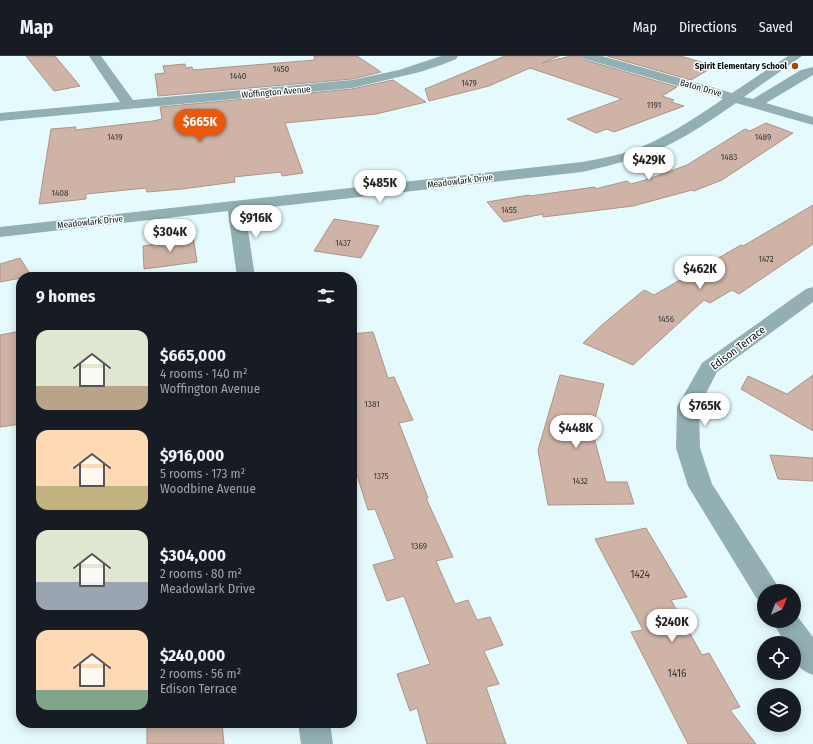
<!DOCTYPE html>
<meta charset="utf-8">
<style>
body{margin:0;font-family:"Fira Sans Condensed",sans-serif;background:#20242c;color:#f1f3f6;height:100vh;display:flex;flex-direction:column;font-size:15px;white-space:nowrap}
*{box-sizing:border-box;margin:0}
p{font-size:13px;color:#9ea1a6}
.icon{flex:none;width:22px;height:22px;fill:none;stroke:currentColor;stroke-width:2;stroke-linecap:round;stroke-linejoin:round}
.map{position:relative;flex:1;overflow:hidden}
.drawer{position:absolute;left:16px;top:216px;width:341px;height:456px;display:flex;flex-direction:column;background:#171b24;border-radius:16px;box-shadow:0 2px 10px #0003}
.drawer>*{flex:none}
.needle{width:26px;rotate:43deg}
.tools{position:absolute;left:757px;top:528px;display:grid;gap:8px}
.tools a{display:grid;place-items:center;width:44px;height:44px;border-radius:50%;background:#171b24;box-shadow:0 2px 10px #0003;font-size:20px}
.price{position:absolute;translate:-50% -34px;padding:0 9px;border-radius:14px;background:#fff;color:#222;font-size:13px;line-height:26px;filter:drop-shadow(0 1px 2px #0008)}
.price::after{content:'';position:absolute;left:50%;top:24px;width:12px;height:9px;margin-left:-6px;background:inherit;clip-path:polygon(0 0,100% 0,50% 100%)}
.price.active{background:#ea580c;color:#fff}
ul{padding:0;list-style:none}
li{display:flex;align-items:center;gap:12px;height:100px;padding:0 20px}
li span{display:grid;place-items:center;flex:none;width:112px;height:80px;border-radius:12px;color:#555}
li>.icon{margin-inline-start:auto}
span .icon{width:48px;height:48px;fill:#fffc;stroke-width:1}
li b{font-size:17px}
h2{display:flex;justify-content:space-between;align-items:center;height:48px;padding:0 20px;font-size:17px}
header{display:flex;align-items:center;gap:24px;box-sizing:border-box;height:56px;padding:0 20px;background:#171b24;border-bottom:1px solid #363941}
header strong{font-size:19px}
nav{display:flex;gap:22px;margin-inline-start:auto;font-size:14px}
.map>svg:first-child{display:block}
</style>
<header>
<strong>Map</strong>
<nav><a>Map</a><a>Directions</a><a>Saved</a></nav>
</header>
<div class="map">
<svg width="813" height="688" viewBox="0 0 813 688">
<rect width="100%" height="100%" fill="#e5fafd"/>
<!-- building -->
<g fill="#cfb3a6" stroke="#ad9386">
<path d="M 26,0 L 55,0 L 80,30 L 54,35 Z"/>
<path d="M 314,0 L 357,0 L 381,16 L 352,23 L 158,40 L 155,18 L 165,17 L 163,10 L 185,8 L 186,12 L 192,11 L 193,14 L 315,4 Z"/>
<path d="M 505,0 L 559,0 L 542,7 L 571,0 L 582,0 L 585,4 L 677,31 L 662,40 L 674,44 L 671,46 L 684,50 L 614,76 L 607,73 L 596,77 L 567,63 L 622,43 L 530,12 L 489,30 L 429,45 L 425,33 Z"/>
<path d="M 607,0 L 680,0 L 715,10 L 691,24 Z"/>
<path d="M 393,24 L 426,46 L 376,58 L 285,67 L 303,117 L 282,120 L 281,116 L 234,121 L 235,126 L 182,133 L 147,136 L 146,132 L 86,138 L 86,143 L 39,148 L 51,73 L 76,71 L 75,74 L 153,65 L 162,63 L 160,51 L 352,33 Z"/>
<path d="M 766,67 L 793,77 L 722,124 L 694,135 L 692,134 L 633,150 L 543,161 L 543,158 L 504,166 L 487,146 L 529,139 L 530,140 L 595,131 L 595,133 L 627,125 L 631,128 L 649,123 L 687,109 L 745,73 L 750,75 Z"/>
<path d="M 813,149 L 813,188 L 739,238 L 732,234 L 710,247 L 704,244 L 633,309 L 583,287 L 603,268 L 644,234 L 654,239 L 741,189 L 743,190 Z"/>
<path d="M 334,163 L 379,170 L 361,202 L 314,195 Z"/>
<path d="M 193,179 L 197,206 L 144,213 L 143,190 L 164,187 L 164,183 Z"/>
<path d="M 20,202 L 32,221 L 21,221 L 21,222 L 0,226 L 0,208 Z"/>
<path d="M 21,275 L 21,368 L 0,371 L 0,279 Z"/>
<path d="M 373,276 L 388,322 L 394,321 L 413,364 L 399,367 L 428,442 L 426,442 L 453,501 L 436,505 L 455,548 L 468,544 L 477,564 L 490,561 L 503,589 L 484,595 L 499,628 L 486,631 L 506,688 L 427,688 L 417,652 L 410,655 L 397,618 L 430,608 L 404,540 L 387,545 L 373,509 L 395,503 L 375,453 L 368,454 L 357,419 L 352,420 L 352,278 Z"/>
<path d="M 560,319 L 604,328 L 592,374 L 606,426 L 627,426 L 634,448 L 548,449 L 538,394 Z"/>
<path d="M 813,319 L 813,375 L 741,333 L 748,320 L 787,338 Z"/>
<path d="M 770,399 L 813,402 L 813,425 L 778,423 Z"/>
<path d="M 646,472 L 687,541 L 671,544 L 702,599 L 709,597 L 740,651 L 730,654 L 756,688 L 688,688 L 631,576 L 643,574 L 595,483 Z"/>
<path d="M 147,667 L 222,667 L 224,688 L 147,688 Z"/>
</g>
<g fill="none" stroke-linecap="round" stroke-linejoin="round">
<!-- minor -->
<g fill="#92afb4" fill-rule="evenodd">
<path d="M 89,0 L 101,0 L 133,44 L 352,24 L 399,14 L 441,0 L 458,0 L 456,3 L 444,8 L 420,16 L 352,32 L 0,65 L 0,57 L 120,46 Z"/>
<path d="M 583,0 L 602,0 L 732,37 L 788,0 L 802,0 L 744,41 L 753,43 L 801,14 L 813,11 L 813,19 L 766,47 L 813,61 L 813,69 L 736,47 C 704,69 671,92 633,103 C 616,108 599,112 582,116 L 245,154 L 255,221 L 237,221 L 228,155 L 0,181 L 0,171 L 582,106 C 596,103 610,101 624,97 C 660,86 692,64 723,43 L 585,3 Z"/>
<path d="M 813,231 L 813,246 L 717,316 L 699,351 L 700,392 L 712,428 L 781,535 L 764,535 L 764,545 L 757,543 L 688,430 L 676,392 L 677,351 L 702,307 L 806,233 Z"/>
<path d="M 794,556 L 813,581 L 813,619 C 796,613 794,604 794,587 L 785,587 L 772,565 L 794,565 Z"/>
<path d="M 298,667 L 330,667 L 333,688 L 301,688 Z"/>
</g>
</g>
<!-- markers -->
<circle fill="#a84800" stroke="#fff" stroke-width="1.5" cx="795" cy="10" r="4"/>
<g text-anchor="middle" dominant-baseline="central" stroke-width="3" stroke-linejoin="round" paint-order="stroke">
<!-- far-poi labels -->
<g font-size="9" font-weight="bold" fill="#061214" stroke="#fff" text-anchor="end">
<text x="787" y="10">Spirit Elementary School</text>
</g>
<!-- number labels -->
<g font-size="9" fill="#383a38">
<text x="281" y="13">1450</text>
<text x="238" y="20">1440</text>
<text x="469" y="27">1479</text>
<text x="654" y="49">1191</text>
<text x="115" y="81">1419</text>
<text x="763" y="81">1489</text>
<text x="729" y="101">1483</text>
<text x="60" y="137">1408</text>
<text x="509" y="154">1455</text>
<text x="343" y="187">1437</text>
<text x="766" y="203">1472</text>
<text x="666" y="263">1456</text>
<text x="372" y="348">1381</text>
<text x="381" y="420">1375</text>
<text x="580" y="425">1432</text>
<text x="419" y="490">1369</text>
</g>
<!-- far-street labels -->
<g font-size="9" fill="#061214" stroke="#fff">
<text transform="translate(701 32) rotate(16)">Baton Drive</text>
<text transform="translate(276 36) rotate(-5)">Woffington Avenue</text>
<text transform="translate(460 125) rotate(-7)">Meadowlark Drive</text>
<text transform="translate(90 166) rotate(-6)">Meadowlark Drive</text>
</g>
<!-- street labels -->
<g font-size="11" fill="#061214" stroke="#fff">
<text transform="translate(738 292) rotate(-37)">Edison Terrace</text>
</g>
<!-- near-number labels -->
<g font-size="11" fill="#383a38">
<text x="640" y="518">1424</text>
<text x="677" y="617">1416</text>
</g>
</g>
</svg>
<div class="tools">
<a><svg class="needle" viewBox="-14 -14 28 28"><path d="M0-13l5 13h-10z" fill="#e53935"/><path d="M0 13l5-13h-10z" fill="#9ea1a6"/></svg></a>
<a><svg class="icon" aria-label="locate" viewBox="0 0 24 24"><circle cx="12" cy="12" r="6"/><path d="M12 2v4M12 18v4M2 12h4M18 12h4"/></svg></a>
<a><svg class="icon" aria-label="layers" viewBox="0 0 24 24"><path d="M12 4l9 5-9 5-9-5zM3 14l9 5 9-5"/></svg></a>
</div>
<b class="price active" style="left:200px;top:87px">$665K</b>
<b class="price" style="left:649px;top:125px">$429K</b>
<b class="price" style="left:380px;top:148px">$485K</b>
<b class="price" style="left:256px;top:183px">$916K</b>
<b class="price" style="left:170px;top:197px">$304K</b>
<b class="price" style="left:700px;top:234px">$462K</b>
<b class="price" style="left:705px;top:371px">$765K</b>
<b class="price" style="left:576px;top:393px">$448K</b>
<b class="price" style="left:672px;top:587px">$240K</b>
<section class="drawer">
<h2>9 homes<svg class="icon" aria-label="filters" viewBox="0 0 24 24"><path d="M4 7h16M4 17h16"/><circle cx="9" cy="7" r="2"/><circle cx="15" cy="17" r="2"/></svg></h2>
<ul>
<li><span style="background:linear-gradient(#dfe7d0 70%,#b9a48a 0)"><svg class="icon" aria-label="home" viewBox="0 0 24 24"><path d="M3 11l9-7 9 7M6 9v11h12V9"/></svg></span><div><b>$665,000</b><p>4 rooms · 140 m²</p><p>Woffington Avenue</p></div></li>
<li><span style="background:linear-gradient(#ffd9b3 70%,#c2b280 0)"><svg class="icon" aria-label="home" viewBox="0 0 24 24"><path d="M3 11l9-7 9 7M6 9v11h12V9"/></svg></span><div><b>$916,000</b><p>5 rooms · 173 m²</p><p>Woodbine Avenue</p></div></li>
<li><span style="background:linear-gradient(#dfe7d0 65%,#9aa5b1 0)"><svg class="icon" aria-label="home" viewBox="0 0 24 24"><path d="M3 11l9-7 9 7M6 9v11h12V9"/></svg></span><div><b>$304,000</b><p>2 rooms · 80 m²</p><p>Meadowlark Drive</p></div></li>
<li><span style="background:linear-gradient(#ffd9b3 75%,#7fa58c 0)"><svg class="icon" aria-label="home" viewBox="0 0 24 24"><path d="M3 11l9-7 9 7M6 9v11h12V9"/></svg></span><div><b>$240,000</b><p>2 rooms · 56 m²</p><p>Edison Terrace</p></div></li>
</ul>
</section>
</div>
